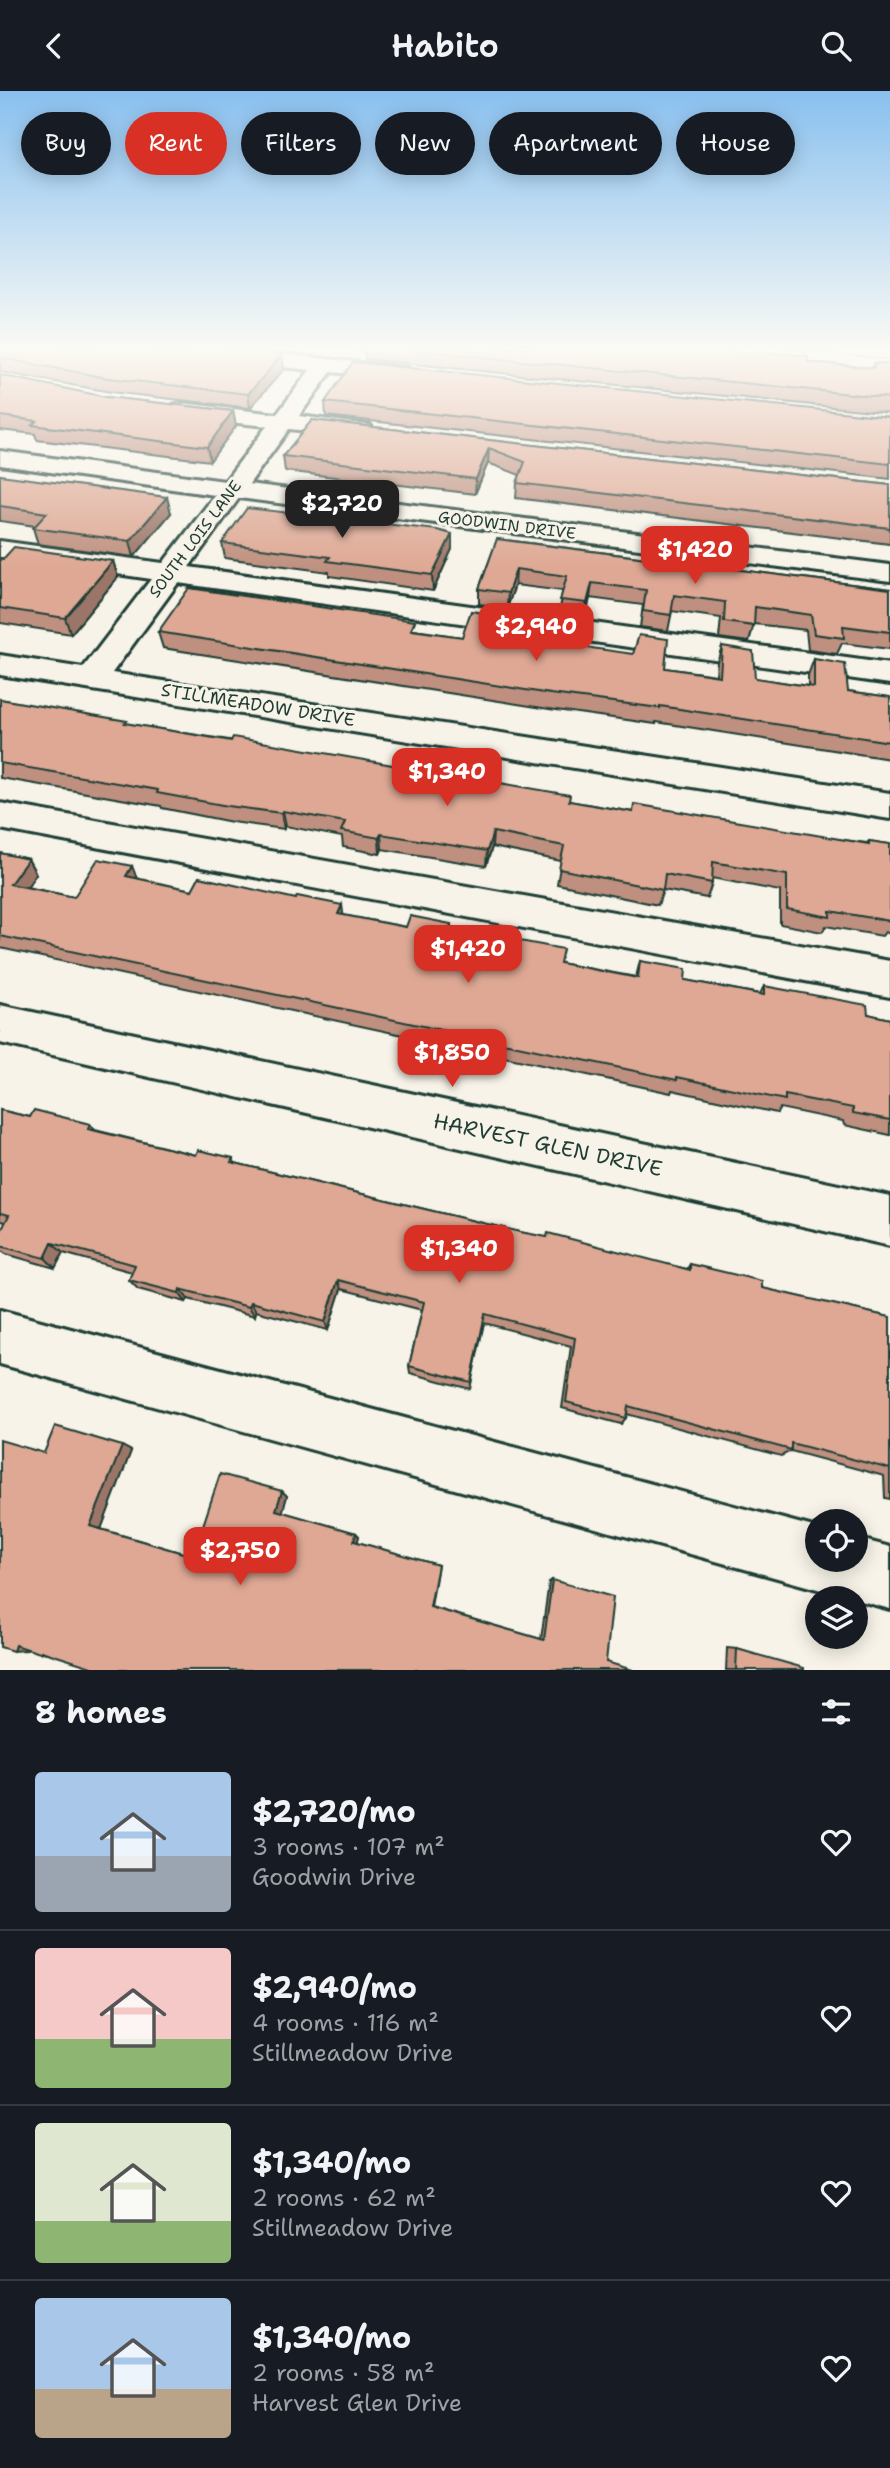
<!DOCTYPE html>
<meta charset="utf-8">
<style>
body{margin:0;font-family:"Shantell Sans",sans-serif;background:#242831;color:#f1f3f6;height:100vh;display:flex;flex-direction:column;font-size:26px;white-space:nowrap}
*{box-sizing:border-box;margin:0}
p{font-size:23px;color:#9ea1a6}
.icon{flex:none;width:38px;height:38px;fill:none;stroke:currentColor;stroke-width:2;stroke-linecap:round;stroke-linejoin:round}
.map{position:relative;height:1579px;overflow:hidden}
.drawer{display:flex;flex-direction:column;background:#171b24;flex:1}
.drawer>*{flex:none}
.top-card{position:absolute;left:21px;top:21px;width:849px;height:63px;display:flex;gap:14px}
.tools{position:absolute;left:805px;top:1418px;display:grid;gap:14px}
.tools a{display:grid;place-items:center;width:63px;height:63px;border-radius:50%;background:#171b24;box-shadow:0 4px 18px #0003;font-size:35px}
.price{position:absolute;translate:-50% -60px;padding:0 16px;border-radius:14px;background:#d93025;color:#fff;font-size:23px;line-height:46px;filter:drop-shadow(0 2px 4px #0008)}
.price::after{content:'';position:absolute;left:50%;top:42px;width:21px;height:16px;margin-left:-10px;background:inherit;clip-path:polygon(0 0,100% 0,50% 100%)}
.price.on{background:#222;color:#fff}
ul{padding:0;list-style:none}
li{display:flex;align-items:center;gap:21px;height:175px;padding:0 35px}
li+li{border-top:2px solid #363941}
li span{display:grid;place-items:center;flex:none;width:196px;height:140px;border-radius:7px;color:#555}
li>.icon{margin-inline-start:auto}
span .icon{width:84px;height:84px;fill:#fffc;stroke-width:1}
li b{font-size:30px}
h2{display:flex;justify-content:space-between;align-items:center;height:84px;padding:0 35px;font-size:30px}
.pill{padding:0 24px;border-radius:32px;background:#171b24;box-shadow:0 4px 18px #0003;font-size:24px;line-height:63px}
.pill.on{background:#d93025;color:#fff}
header{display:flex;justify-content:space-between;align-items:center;height:91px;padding:0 35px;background:#171b24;font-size:32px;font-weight:600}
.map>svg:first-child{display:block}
</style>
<header><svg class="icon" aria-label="back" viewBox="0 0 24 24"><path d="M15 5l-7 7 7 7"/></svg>Habito<svg class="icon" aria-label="search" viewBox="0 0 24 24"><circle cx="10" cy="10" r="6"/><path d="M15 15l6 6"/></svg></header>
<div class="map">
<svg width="890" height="1579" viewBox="0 0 890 1579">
<rect width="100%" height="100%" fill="#f7f3e8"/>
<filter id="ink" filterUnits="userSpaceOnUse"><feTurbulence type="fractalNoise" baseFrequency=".0143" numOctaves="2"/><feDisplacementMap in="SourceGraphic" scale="14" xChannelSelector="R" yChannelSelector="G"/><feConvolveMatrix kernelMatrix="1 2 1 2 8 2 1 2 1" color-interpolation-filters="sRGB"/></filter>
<g filter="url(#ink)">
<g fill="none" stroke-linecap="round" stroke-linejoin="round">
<!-- minor casing -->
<g stroke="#1f3d34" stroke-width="6">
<g id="minor">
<path d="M 156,257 L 228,257 L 400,276 L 408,277 L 411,282 L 408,287 L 400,288 L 331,281 L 299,325 L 370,334 L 374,339 L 370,344 L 362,346 L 289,338 L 249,393 L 890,474 L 890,490 L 239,407 L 189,476 L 890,573 L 890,593 L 178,492 L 112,582 L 890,702 L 890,728 L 0,584 L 0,564 L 83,577 L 151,488 L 0,466 L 0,450 L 163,472 L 215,404 L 0,374 L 0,360 L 225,390 L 267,335 L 181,326 L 173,324 L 170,319 L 173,314 L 181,312 L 277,323 L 310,279 L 166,263 Z"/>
<path d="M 690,257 L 770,257 L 890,269 L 890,281 L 700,263 Z"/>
<path d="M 0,712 L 890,870 L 890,906 L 0,738 Z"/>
<path d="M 0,914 L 890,1105 L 890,1155 L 0,952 Z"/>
<path d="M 0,1219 L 817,1437 L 817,1468 L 856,1468 L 856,1447 L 890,1456 L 890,1518 L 0,1273 Z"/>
</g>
</g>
<!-- major casing -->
<g stroke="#1f3d34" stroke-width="6">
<path id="major" d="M 826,257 L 890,257 L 890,268 L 836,263 Z"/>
</g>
<!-- minor -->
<use href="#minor" fill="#f7f3e8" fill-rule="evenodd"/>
<!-- major -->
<use href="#major" fill="#f7f3e8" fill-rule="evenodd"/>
</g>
<!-- wall -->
<g fill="#bf907f" stroke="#1f3d34" stroke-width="2">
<path d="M 0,257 L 135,257 L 134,259 L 284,278 L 250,317 L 111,301 L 0,281 Z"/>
<path d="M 247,257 L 301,257 L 298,261 Z"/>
<path d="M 331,257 L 701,257 L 808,271 L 872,277 L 874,272 L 890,273 L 890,322 L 365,268 L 365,261 Z"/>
<path d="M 0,285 L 106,306 L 233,320 L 236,335 L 210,370 L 37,349 L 35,343 L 0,339 Z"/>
<path d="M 325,311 L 890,326 L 890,388 L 326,325 Z"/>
<path d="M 312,329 L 890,394 L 890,453 L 516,407 L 517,392 L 520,384 L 488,372 L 475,403 L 285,380 L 283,365 Z"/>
<path d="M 0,384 L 171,422 L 134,466 L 38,453 L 33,437 L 35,435 L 0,430 Z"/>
<path d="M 452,443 L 452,458 L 433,500 L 329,485 L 329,481 L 225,467 L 222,452 Z"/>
<path d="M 497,448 L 890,498 L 890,558 L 842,552 L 837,563 L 808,559 L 806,539 L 754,533 L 749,551 L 719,547 L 721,527 L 672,520 L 668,540 L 640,536 L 643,514 L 590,507 L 585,528 L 559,524 L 563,500 L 515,494 L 507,517 L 479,513 L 479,498 Z"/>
<path d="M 0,467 L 113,470 L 118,486 L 71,543 L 0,532 Z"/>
<path d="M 501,525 L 500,540 L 498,544 L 579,555 L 665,577 L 716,584 L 717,571 L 722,555 L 755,587 L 808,595 L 808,584 L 814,568 L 848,600 L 890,606 L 890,668 L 656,631 L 656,633 L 549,618 L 163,557 L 158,541 L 415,539 L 462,546 Z"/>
<path d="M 0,608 L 128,633 L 489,690 L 569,710 L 633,721 L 867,752 L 869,750 L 890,753 L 890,843 L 885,841 L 882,845 L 826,835 L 822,841 L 780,833 L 780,800 L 712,787 L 712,792 L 707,807 L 663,799 L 658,814 L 557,793 L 561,770 L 492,756 L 486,775 L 382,758 L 380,763 L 343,756 L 342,746 L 286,735 L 284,738 L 232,731 L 162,717 L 161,715 L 0,687 Z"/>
<path d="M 0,762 L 28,768 L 36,783 L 27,796 L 74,806 L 137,788 L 192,799 L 343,824 L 406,836 L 451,833 L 451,837 L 560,872 L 636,886 L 640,870 L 685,889 L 760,903 L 764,895 L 868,923 L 890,928 L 890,1044 L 844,1034 L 843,1030 L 780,1017 L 777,1022 L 672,999 L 671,1002 L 0,857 Z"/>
<path d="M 0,1019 L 30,1026 L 90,1033 L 95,1039 L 196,1064 L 233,1067 L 235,1072 L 520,1141 L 687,1178 L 690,1173 L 762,1197 L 890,1226 L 890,1408 L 885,1407 L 884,1385 L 791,1360 L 781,1365 L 627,1323 L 626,1327 L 621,1333 L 562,1317 L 571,1255 L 484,1232 L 470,1298 L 410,1282 L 409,1275 L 422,1219 L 341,1198 L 328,1239 L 256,1220 L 255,1225 L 188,1208 L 186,1211 L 138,1198 L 129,1189 L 132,1181 L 63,1162 L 55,1177 L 6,1163 L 0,1159 L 0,1142 L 6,1131 L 0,1130 Z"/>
<path d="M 122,1355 L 131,1360 L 101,1438 L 193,1465 L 282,1400 L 287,1405 L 282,1421 L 356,1442 L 359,1445 L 357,1451 L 438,1474 L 431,1516 L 541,1548 L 549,1491 L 552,1489 L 606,1571 L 47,1562 L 27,1558 L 27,1559 L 44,1362 Z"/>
<path d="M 727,1557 L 737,1558 L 804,1579 L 726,1579 Z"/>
</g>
<!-- shaded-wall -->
<g fill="#9b7668" stroke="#1f3d34" stroke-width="2">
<path d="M 282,264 L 284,278 L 250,317 L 248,303 Z"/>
<path d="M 233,320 L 236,335 L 210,370 L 207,356 Z"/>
<path d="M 489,357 L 488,372 L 475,403 L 476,388 Z"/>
<path d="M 167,406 L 171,422 L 134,466 L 130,450 Z"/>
<path d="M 452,443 L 452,458 L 433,500 L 432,484 Z"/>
<path d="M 113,470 L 118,486 L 71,543 L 65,527 Z"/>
<path d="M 516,478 L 515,494 L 507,517 L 508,502 Z"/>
<path d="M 592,492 L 590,507 L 585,528 L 587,512 Z"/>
<path d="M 501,525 L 500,540 L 493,560 L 494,544 Z"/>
<path d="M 283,720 L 286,735 L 284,738 L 281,722 Z"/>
<path d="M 493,741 L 492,756 L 486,775 L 487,760 Z"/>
<path d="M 381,743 L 382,758 L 380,763 L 379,747 Z"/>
<path d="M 28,768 L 36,783 L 19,808 L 10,793 Z"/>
<path d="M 132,775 L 138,790 L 126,785 Z"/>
<path d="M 342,814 L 344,829 L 338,823 Z"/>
<path d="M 52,1152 L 63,1162 L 55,1177 L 45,1167 Z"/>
<path d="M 338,1189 L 341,1198 L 328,1239 L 325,1231 Z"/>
<path d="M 180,1198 L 188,1208 L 186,1211 L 179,1202 Z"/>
<path d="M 251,1211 L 256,1220 L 255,1225 L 249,1216 Z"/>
<path d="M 122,1355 L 131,1360 L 101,1438 L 90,1435 Z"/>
<path d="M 282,1400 L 287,1405 L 282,1423 L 276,1419 Z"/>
<path d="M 356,1442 L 359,1445 L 357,1453 L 354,1450 Z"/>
<path d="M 15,1554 L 29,1554 L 27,1559 L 13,1560 Z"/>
</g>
<!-- building -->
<g fill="#dea894" stroke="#1f3d34" stroke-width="2">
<path d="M 0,257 L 121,257 L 184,264 L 190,257 L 218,257 L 282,264 L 248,303 L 108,287 L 0,267 Z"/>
<path d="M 394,257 L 701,257 L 754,263 L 755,260 L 808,265 L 808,271 L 874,277 L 874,272 L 890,273 L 890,307 Z"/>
<path d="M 353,271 L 890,326 L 890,373 L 325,311 Z"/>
<path d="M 0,284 L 106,306 L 233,320 L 207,356 L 32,334 L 37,330 L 0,325 Z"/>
<path d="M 312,329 L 890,394 L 890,437 L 517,392 L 525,371 L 489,357 L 476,388 L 283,365 Z"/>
<path d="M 0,384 L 167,406 L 130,450 L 33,437 L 47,422 L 0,415 Z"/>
<path d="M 247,417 L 437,439 L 452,443 L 432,484 L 327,470 L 330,466 L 222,452 Z"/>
<path d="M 497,448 L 890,498 L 890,541 L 843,535 L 844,547 L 814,543 L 811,524 L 755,516 L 754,535 L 724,531 L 725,511 L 674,504 L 671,524 L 643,520 L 646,499 L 592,492 L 587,512 L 560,509 L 567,485 L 516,478 L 508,502 L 479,498 Z"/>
<path d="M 14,456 L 113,470 L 65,527 L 0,517 L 0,467 L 3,468 Z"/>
<path d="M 189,497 L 415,530 L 411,539 L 462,546 L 471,520 L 501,525 L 494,544 L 546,551 L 554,532 L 582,536 L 577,555 L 633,563 L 639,544 L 668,548 L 665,577 L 720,585 L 722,555 L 753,560 L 755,587 L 814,596 L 814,568 L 845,573 L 848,600 L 890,606 L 890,651 L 660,615 L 660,617 L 551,603 L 158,541 Z"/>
<path d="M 0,608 L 127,630 L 125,632 L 231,650 L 233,646 L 444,683 L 445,678 L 489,686 L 488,690 L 570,704 L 569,710 L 633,721 L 634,713 L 869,753 L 869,750 L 890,753 L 890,830 L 830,820 L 830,826 L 787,818 L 787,784 L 713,771 L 712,792 L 665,783 L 663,799 L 559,778 L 564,755 L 493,741 L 487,760 L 381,743 L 379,747 L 341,740 L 345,731 L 283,720 L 281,722 L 228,715 L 157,702 L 158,699 L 0,672 Z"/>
<path d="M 0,762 L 28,768 L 10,793 L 74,806 L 98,768 L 132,775 L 126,785 L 192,799 L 199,786 L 296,808 L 297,805 L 342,814 L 338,823 L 406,836 L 410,825 L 451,833 L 450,837 L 563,858 L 560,872 L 638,887 L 640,870 L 686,878 L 685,889 L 764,904 L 764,895 L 867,914 L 868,923 L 890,928 L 890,1029 L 853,1022 L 853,1017 L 785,1004 L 785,1009 L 677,986 L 677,989 L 0,845 Z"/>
<path d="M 0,1019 L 30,1026 L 34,1019 L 90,1033 L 88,1038 L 196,1064 L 198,1059 L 233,1067 L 231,1071 L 383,1108 L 520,1141 L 547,1146 L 548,1142 L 690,1179 L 690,1173 L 762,1190 L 762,1197 L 890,1226 L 890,1378 L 791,1352 L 791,1359 L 628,1315 L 626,1327 L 566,1311 L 575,1247 L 485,1223 L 471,1291 L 409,1275 L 424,1211 L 338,1189 L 325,1231 L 251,1211 L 249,1216 L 180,1198 L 179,1202 L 129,1189 L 135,1174 L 52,1152 L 45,1167 L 0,1155 L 0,1142 L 9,1124 L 0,1122 Z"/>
<path d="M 55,1335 L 122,1355 L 90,1435 L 193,1465 L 220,1383 L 282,1400 L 276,1419 L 356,1442 L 354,1450 L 438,1474 L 430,1516 L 544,1549 L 552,1489 L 613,1506 L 606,1571 L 633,1579 L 101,1579 L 41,1560 L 40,1562 L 15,1554 L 13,1560 L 0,1556 L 0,1349 L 44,1362 Z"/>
<path d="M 737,1558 L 804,1577 L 804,1579 L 736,1579 Z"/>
</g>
</g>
<!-- sky -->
<linearGradient id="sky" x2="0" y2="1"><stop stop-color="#89c0ef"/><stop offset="0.54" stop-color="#fbfaf5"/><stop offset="1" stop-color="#fbfaf5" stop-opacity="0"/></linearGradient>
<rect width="890" height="478" fill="url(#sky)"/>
<g text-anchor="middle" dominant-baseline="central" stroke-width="6" stroke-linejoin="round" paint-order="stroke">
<!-- far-street labels -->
<g font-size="16" fill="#1f3d34" stroke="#f7f3e8">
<text transform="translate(507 434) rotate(7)">GOODWIN DRIVE</text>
<text transform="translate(195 448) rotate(-53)">SOUTH LOIS LANE</text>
</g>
<!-- street labels -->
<g font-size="18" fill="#1f3d34" stroke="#f7f3e8">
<text transform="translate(258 614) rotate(9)">STILLMEADOW DRIVE</text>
</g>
<!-- near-street labels -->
<g font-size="21" fill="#1f3d34" stroke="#f7f3e8">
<text transform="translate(548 1054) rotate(12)">HARVEST GLEN DRIVE</text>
</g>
</g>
</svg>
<div class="tools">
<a><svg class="icon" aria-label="locate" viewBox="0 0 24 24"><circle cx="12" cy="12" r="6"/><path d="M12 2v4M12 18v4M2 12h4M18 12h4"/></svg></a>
<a><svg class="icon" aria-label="layers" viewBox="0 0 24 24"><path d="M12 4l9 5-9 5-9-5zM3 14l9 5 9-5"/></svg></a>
</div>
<b class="price on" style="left:342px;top:449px">$2,720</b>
<b class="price" style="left:695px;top:495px">$1,420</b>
<b class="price" style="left:536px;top:572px">$2,940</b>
<b class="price" style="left:447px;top:717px">$1,340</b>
<b class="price" style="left:468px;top:894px">$1,420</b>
<b class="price" style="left:452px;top:998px">$1,850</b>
<b class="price" style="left:459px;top:1194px">$1,340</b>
<b class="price" style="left:240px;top:1496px">$2,750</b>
<div class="top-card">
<a class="pill">Buy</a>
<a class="pill on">Rent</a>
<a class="pill">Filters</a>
<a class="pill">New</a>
<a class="pill">Apartment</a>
<a class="pill">House</a>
</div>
</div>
<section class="drawer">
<h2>8 homes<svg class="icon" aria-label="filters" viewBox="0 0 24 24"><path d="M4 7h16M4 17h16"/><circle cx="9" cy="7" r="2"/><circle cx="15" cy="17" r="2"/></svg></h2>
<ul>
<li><span style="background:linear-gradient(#a9c7e8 60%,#9aa5b1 0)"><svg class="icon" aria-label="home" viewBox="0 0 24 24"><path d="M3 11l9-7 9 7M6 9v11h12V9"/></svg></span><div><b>$2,720/mo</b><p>3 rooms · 107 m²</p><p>Goodwin Drive</p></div><svg class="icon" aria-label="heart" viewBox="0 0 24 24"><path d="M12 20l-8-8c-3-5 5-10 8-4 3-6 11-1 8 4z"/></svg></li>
<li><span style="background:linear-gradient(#f6c9c9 65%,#8fb573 0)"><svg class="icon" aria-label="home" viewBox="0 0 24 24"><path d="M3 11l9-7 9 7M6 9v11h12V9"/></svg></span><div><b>$2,940/mo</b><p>4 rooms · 116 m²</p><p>Stillmeadow Drive</p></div><svg class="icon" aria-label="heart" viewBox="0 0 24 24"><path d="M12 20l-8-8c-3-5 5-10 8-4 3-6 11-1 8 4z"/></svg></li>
<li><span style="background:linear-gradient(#dfe7d0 70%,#8fb573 0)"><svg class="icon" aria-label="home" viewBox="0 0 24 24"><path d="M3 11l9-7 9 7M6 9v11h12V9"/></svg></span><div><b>$1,340/mo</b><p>2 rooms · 62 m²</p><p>Stillmeadow Drive</p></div><svg class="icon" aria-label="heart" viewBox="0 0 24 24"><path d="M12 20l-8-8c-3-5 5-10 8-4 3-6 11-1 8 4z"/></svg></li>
<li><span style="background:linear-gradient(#a9c7e8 65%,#b9a48a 0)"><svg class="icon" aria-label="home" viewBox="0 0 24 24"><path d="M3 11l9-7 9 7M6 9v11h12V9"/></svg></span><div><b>$1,340/mo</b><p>2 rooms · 58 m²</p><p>Harvest Glen Drive</p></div><svg class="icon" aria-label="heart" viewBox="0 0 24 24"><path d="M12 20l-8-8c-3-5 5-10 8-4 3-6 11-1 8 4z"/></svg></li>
</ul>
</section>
